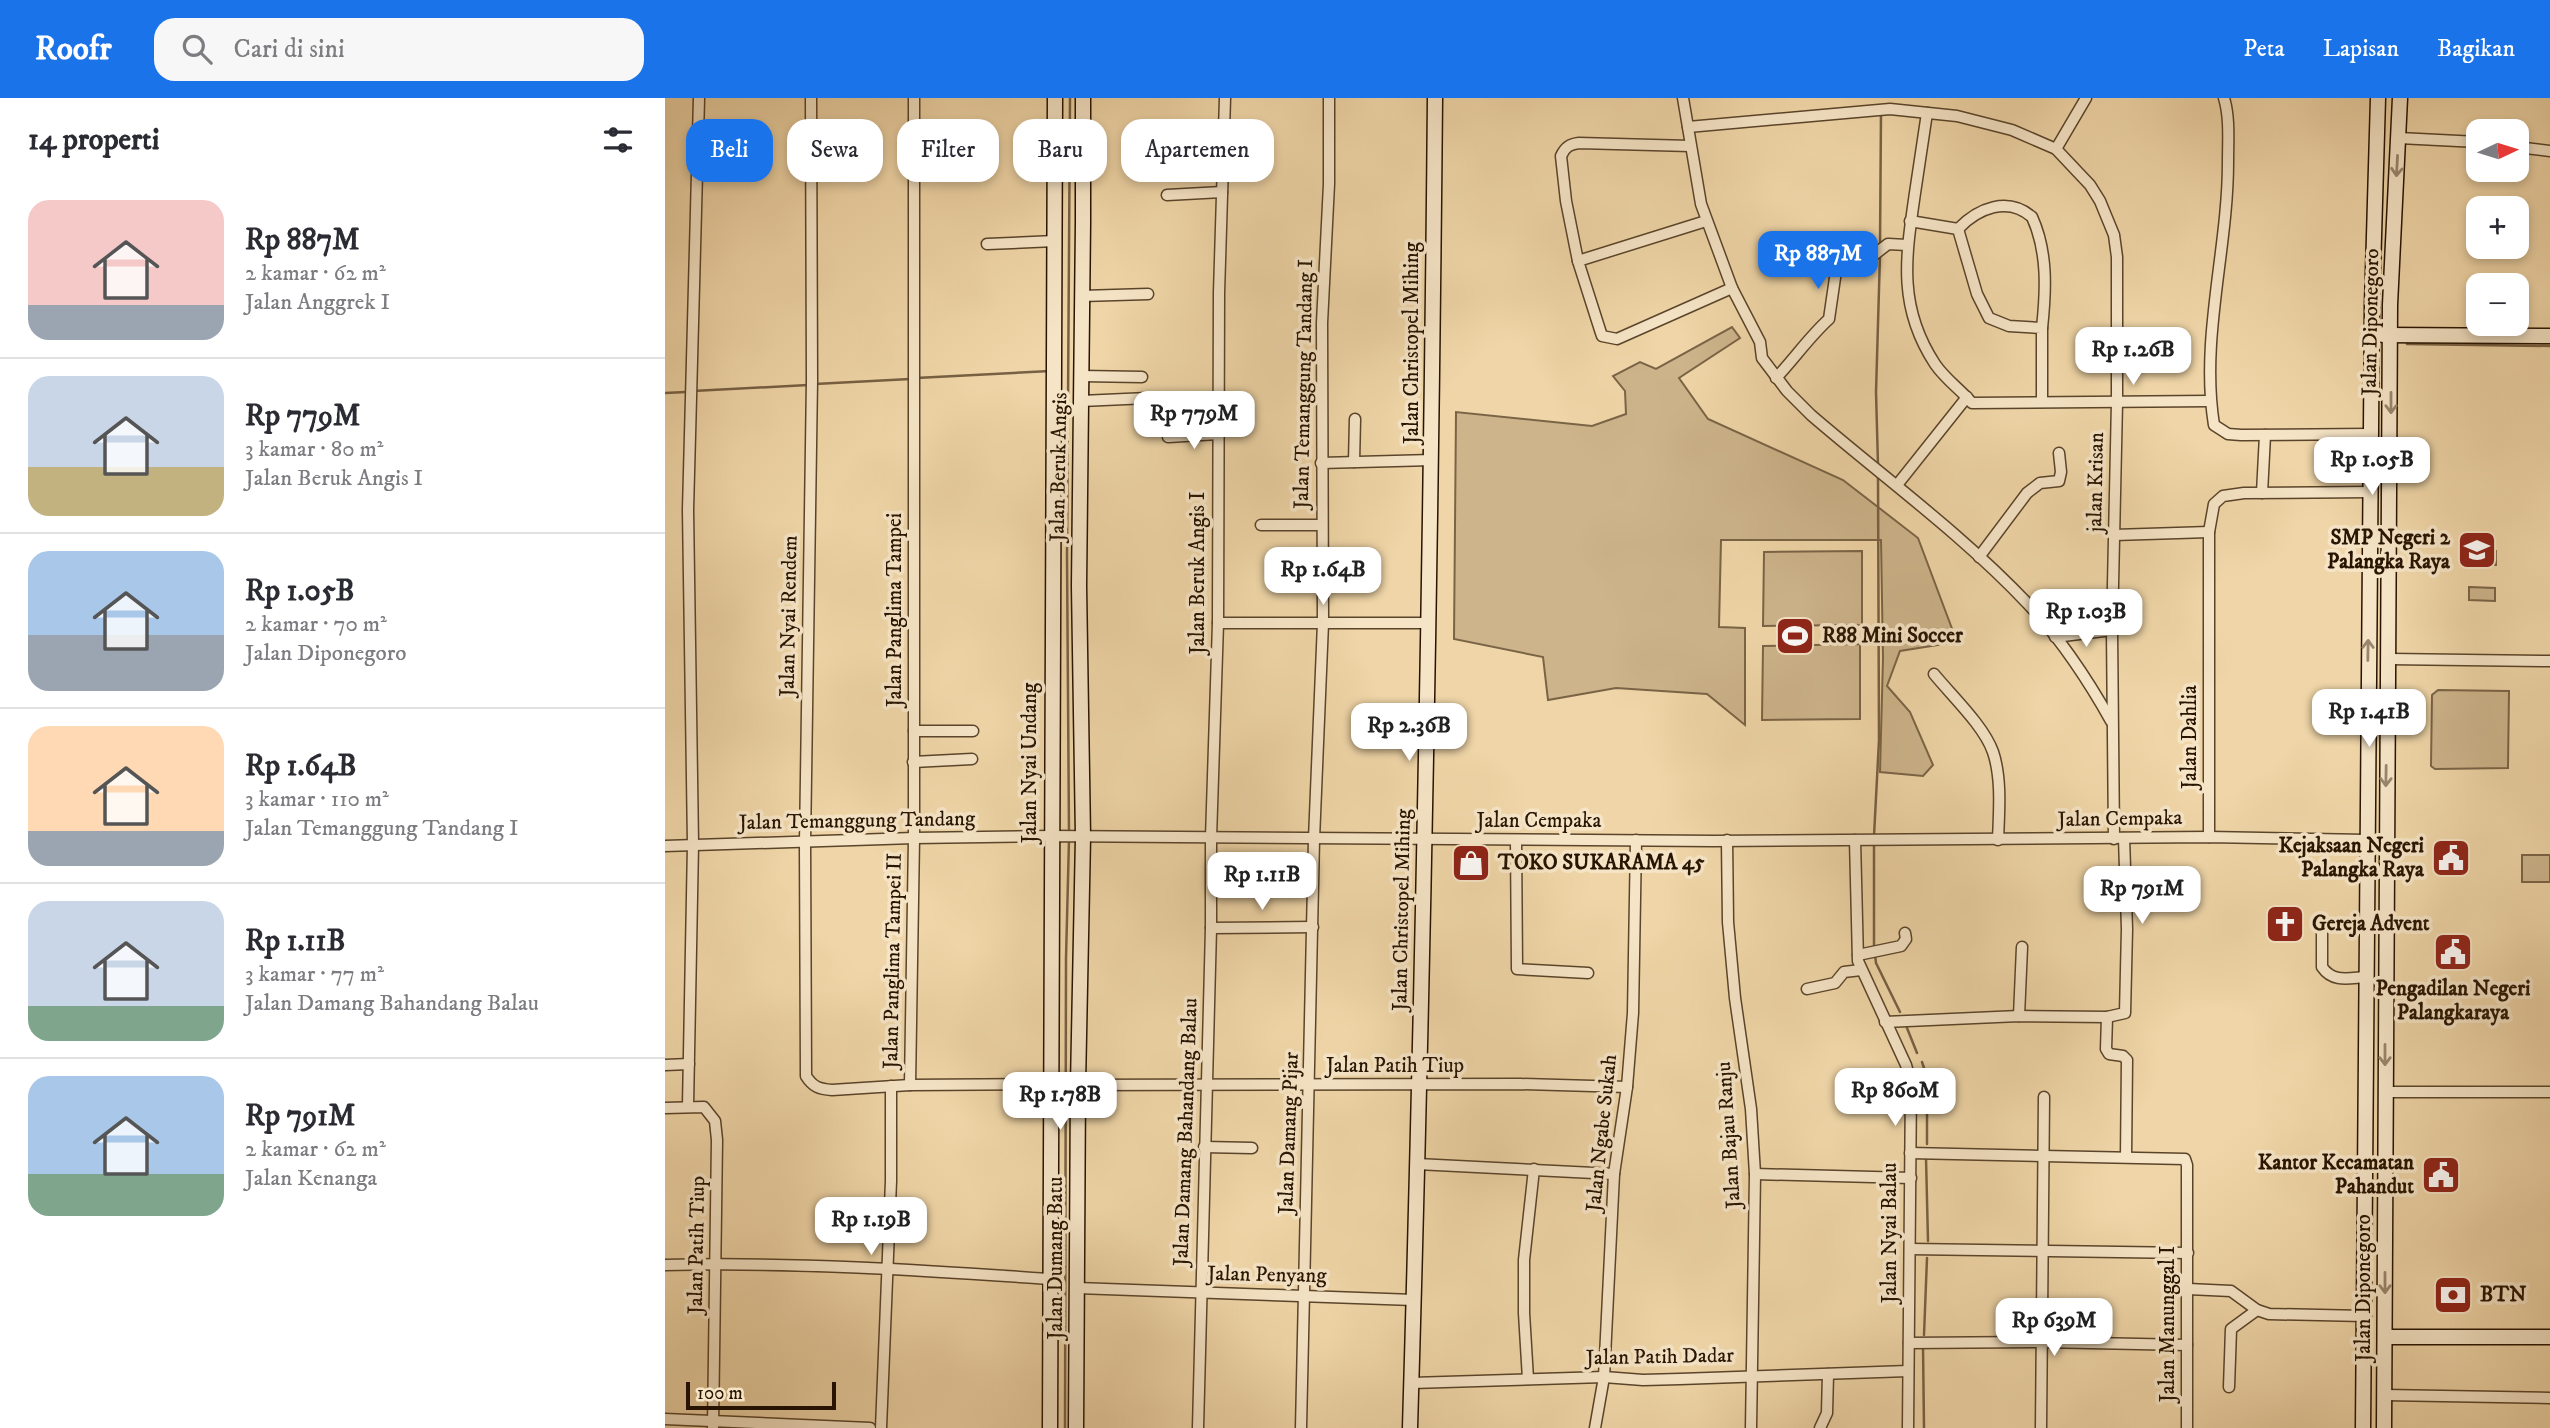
<!DOCTYPE html>
<html lang="id">
<meta charset="utf-8">
<style>
body{margin:0;font-family:"IM FELL DW Pica",serif;background:#f7f7f7;color:#2b2b33;height:100vh;display:flex;flex-direction:column;font-size:26px;white-space:nowrap}
*{box-sizing:border-box;margin:0}
p{font-size:23px;color:#7c7c81}
.icon{flex:none;width:38px;height:38px;fill:none;stroke:currentColor;stroke-width:2;stroke-linecap:round;stroke-linejoin:round}
.map{position:relative;flex:1;overflow:hidden}
.panel{display:flex;flex-direction:column;background:#fff;width:665px}
.panel>*{flex:none}
.guide{position:absolute;left:21px;top:21px;width:665px;height:63px;display:flex;gap:14px}
.needle{width:46px;rotate:86deg}
.controls{position:absolute;left:1801px;top:21px;display:grid;gap:14px}
.controls a{display:grid;place-items:center;width:63px;height:63px;border-radius:14px;background:#fff;box-shadow:0 4px 10px #0003;font-size:35px}
.scale{position:absolute;left:21px;bottom:18px;width:150px;box-sizing:border-box;padding-left:7px;border:4px solid #281401;border-top:0;font-size:19px;line-height:24px;white-space:nowrap;color:#281401;-webkit-text-stroke:5px #f5e4c6;paint-order:stroke}
.price{position:absolute;translate:-50% -60px;padding:0 16px;border-radius:14px;background:#fff;color:#222;font-size:23px;line-height:46px;filter:drop-shadow(0 2px 4px #0008)}
.price::after{content:'';position:absolute;left:50%;top:42px;width:21px;height:16px;margin-left:-10px;background:inherit;clip-path:polygon(0 0,100% 0,50% 100%)}
.price.selected{background:#1a73e8;color:#fff}
ul{padding:0;list-style:none}
li{display:flex;align-items:center;gap:21px;height:175px;padding:0 28px}
li+li{border-top:2px solid #e1e1e2}
li span{display:grid;place-items:center;flex:none;width:196px;height:140px;border-radius:21px;color:#555}
li>.icon{margin-inline-start:auto}
span .icon{width:84px;height:84px;fill:#fffc;stroke-width:1}
li b{font-size:30px}
h2{display:flex;justify-content:space-between;align-items:center;height:84px;padding:0 28px;font-size:30px}
.chip{padding:0 24px;border-radius:21px;background:#fff;box-shadow:0 4px 10px #0003;font-size:24px;line-height:63px}
.chip.selected{background:#1a73e8;color:#fff}
header{display:flex;align-items:center;gap:42px;box-sizing:border-box;height:98px;padding:0 35px;background:#1a73e8;color:#fff}
header strong{font-size:33px}
nav{display:flex;gap:38px;margin-inline-start:auto;font-size:24px}
.search{width:490px;height:63px;background:#f7f7f7;display:flex;align-items:center;gap:18px;box-sizing:border-box;padding:0 24px;border-radius:21px;color:#7c7c81;font-size:26px}
main{display:flex;flex:1;min-height:0}
.map>svg:first-child{display:block}
</style>
<header>
<strong>Roofr</strong>
<div class="search"><svg class="icon" aria-label="search" viewBox="0 0 24 24"><circle cx="10" cy="10" r="6"/><path d="M15 15l6 6"/></svg>Cari di sini</div>
<nav><a>Peta</a><a>Lapisan</a><a>Bagikan</a></nav>
</header>
<main>
<section class="panel">
<h2>14 properti<svg class="icon" aria-label="filters" viewBox="0 0 24 24"><path d="M4 7h16M4 17h16"/><circle cx="9" cy="7" r="2"/><circle cx="15" cy="17" r="2"/></svg></h2>
<ul>
<li><span style="background:linear-gradient(#f6c9c9 75%,#9aa5b1 0)"><svg class="icon" aria-label="home" viewBox="0 0 24 24"><path d="M3 11l9-7 9 7M6 9v11h12V9"/></svg></span><div><b>Rp 887M</b><p>2 kamar · 62 m²</p><p>Jalan Anggrek I</p></div></li>
<li><span style="background:linear-gradient(#c9d6e8 65%,#c2b280 0)"><svg class="icon" aria-label="home" viewBox="0 0 24 24"><path d="M3 11l9-7 9 7M6 9v11h12V9"/></svg></span><div><b>Rp 779M</b><p>3 kamar · 80 m²</p><p>Jalan Beruk Angis I</p></div></li>
<li><span style="background:linear-gradient(#a9c7e8 60%,#9aa5b1 0)"><svg class="icon" aria-label="home" viewBox="0 0 24 24"><path d="M3 11l9-7 9 7M6 9v11h12V9"/></svg></span><div><b>Rp 1.05B</b><p>2 kamar · 70 m²</p><p>Jalan Diponegoro</p></div></li>
<li><span style="background:linear-gradient(#ffd9b3 75%,#9aa5b1 0)"><svg class="icon" aria-label="home" viewBox="0 0 24 24"><path d="M3 11l9-7 9 7M6 9v11h12V9"/></svg></span><div><b>Rp 1.64B</b><p>3 kamar · 110 m²</p><p>Jalan Temanggung Tandang I</p></div></li>
<li><span style="background:linear-gradient(#c9d6e8 75%,#7fa58c 0)"><svg class="icon" aria-label="home" viewBox="0 0 24 24"><path d="M3 11l9-7 9 7M6 9v11h12V9"/></svg></span><div><b>Rp 1.11B</b><p>3 kamar · 77 m²</p><p>Jalan Damang Bahandang Balau</p></div></li>
<li><span style="background:linear-gradient(#a9c7e8 70%,#7fa58c 0)"><svg class="icon" aria-label="home" viewBox="0 0 24 24"><path d="M3 11l9-7 9 7M6 9v11h12V9"/></svg></span><div><b>Rp 791M</b><p>2 kamar · 62 m²</p><p>Jalan Kenanga</p></div></li>
</ul>
</section>
<div class="map">
<svg width="1885" height="1330" viewBox="0 0 1885 1330">
<rect width="100%" height="100%" fill="#efd5a7"/>
<filter id="stains"><feTurbulence type="fractalNoise" baseFrequency=".00286" numOctaves="4"/><feColorMatrix values="0 0 0 0 .2 0 0 0 0 .09 0 0 0 0 .02 0 0 0 .5 -.17"/></filter>
<radialGradient id="worn" r=".72"><stop offset=".6" stop-color="#630" stop-opacity="0"/><stop offset="1" stop-color="#630" stop-opacity=".3"/></radialGradient>
<!-- green -->
<g fill="#cdb48b" stroke="#7a6446" stroke-width="2">
<path d="M 1067,229 L 1075,240 L 1014,280 L 1043,321 L 1178,382 L 1253,440 L 1292,544 L 1235,553 L 1222,588 L 1245,614 L 1268,667 L 1258,678 L 1215,674 L 1218,560 L 1216,442 L 1056,442 L 1054,529 L 1080,530 L 1080,627 L 1042,596 L 951,590 L 883,602 L 878,559 L 789,541 L 791,314 L 927,328 L 961,316 L 960,293 L 948,278 L 975,264 L 991,271 Z"/>
<path d="M 1197,453 L 1197,527 L 1098,528 L 1099,454 Z"/>
<path d="M 1805,453 L 1831,453 L 1831,467 L 1805,466 Z"/>
<path d="M 1804,489 L 1830,490 L 1830,503 L 1804,502 Z"/>
<path d="M 1195,546 L 1195,621 L 1097,622 L 1098,548 Z"/>
<path d="M 1773,592 L 1844,593 L 1843,670 L 1770,671 L 1766,668 L 1767,597 Z"/>
<rect x="1857" y="757" width="28" height="27"/>
</g>
<g fill="none" stroke-linecap="round" stroke-linejoin="round">
<!-- stream -->
<g stroke="#776043" stroke-width="2.5">
<path d="M 1215,147 L 1216,14"/>
<path d="M 1742,246 L 1885,248"/>
<path d="M 251,280 L 385,273"/>
<path d="M 150,286 L 245,281"/>
<path d="M 28,293 L 143,287"/>
<path d="M 0,295 L 21,294"/>
<path d="M 1213,367 L 1211,294 L 1215,157"/>
<path d="M 404,735 L 402,458 L 405,0"/>
<path d="M 1209,738 L 1214,642 L 1213,378"/>
<path d="M 1209,850 L 1209,745"/>
<path d="M 1210,857 L 1211,865 L 1235,914"/>
<path d="M 1242,930 L 1252,955"/>
<path d="M 1257,964 L 1262,979 L 1262,1046"/>
<path d="M 1261,1060 L 1263,1143"/>
<path d="M 1259,1237 L 1262,1160"/>
<path d="M 1258,1248 L 1259,1330"/>
<path d="M 400,1330 L 401,860 L 404,742"/>
</g>
<!-- street casing -->
<g stroke="#5a442a" stroke-width="13">
<g id="street">
<path d="M 146,0 L 147,282 L 140,745 L 141,978 C 148,989 154,991 167,992 L 245,987 L 386,986"/>
<path d="M 1018,0 L 1036,106 L 1067,190 L 1095,244 L 1097,260 L 1122,293 L 1146,317 C 1218,379 1297,436 1363,506 C 1395,540 1423,582 1446,623"/>
<path d="M 1559,0 C 1565,20 1563,43 1563,64 C 1563,152 1535,240 1549,327 L 1563,336 L 1576,337 L 1705,336"/>
<path d="M 1262,15 C 1258,41 1254,68 1250,95 C 1241,158 1232,208 1270,266 C 1280,281 1295,291 1307,305 L 1545,303"/>
<path d="M 1023,29 L 1225,11 L 1292,18 L 1347,32 L 1391,51 L 1425,87 L 1435,103 L 1449,137 L 1452,159 L 1452,304 L 1447,532 L 1449,741"/>
<path d="M 1734,40 L 1813,44"/>
<path d="M 1852,49 L 1885,53"/>
<path d="M 1391,51 L 1421,0"/>
<path d="M 502,97 L 557,94"/>
<path d="M 1041,123 L 913,163 L 935,232 L 937,238 L 952,241 L 1067,190"/>
<path d="M 1245,123 L 1293,131 L 1312,196 L 1324,220 L 1344,228 L 1377,230 L 1377,304"/>
<path d="M 1293,131 C 1313,110 1343,98 1367,119 C 1383,154 1381,193 1377,230"/>
<path d="M 322,146 L 390,143"/>
<path d="M 913,163 L 901,103 L 896,58 C 900,49 905,46 914,45 L 1025,48"/>
<path d="M 417,198 L 483,196"/>
<path d="M 416,278 L 477,279"/>
<path d="M 1111,280 C 1130,260 1144,239 1164,221 L 1171,173 L 1176,163 L 1205,160 L 1223,146 L 1242,147"/>
<path d="M 416,303 L 483,300"/>
<path d="M 503,339 L 553,336"/>
<path d="M 689,364 L 690,321"/>
<path d="M 656,365 L 767,362"/>
<path d="M 1232,387 L 1302,299"/>
<path d="M 1597,395 L 1600,337"/>
<path d="M 596,427 L 656,427"/>
<path d="M 1449,437 L 1544,434"/>
<path d="M 1314,459 L 1362,395 L 1375,385 L 1394,383 L 1396,374 L 1394,355"/>
<path d="M 553,525 L 764,525"/>
<path d="M 1390,539 L 1447,532"/>
<path d="M 1724,561 L 1885,563"/>
<path d="M 1269,576 C 1287,598 1319,628 1328,654 C 1337,681 1334,714 1333,742"/>
<path d="M 249,633 L 308,633"/>
<path d="M 248,664 L 307,661"/>
<path d="M 1544,739 L 1544,434 L 1549,406 L 1558,398 L 1579,395 L 1705,394"/>
<path d="M 851,742 L 852,871 L 923,875"/>
<path d="M 1062,742 L 1063,824 L 1070,900 L 1086,1011 L 1090,1076 L 1086,1330"/>
<path d="M 1190,742 L 1193,863 L 1241,967 L 1246,985 L 1243,1330"/>
<path d="M 0,748 L 249,740 L 386,738 L 1048,743 L 1544,739 L 1701,742"/>
<path d="M 1657,825 L 1657,869 C 1668,885 1684,880 1700,879"/>
<path d="M 546,830 L 648,829"/>
<path d="M 1193,857 L 1236,848 L 1241,841 L 1240,835"/>
<path d="M 1142,891 L 1170,885 L 1179,874 L 1196,872"/>
<path d="M 1354,918 L 1357,849"/>
<path d="M 1442,919 L 1441,951 L 1444,956 L 1458,958 L 1462,962 L 1461,1059"/>
<path d="M 1220,924 L 1354,918 L 1442,919 L 1460,915 L 1462,831 L 1459,740"/>
<path d="M 0,967 L 24,966"/>
<path d="M 245,987 L 249,740 L 249,0"/>
<path d="M 413,987 L 855,986 L 962,989"/>
<path d="M 1720,994 L 1885,994"/>
<path d="M 23,1008 L 28,746 L 23,412 L 34,0"/>
<path d="M 0,1010 L 39,1009 L 50,1023 L 52,1042 L 48,1330"/>
<path d="M 539,1049 L 587,1050"/>
<path d="M 1245,1055 L 1520,1061 L 1522,1067 L 1522,1330"/>
<path d="M 752,1066 L 949,1076"/>
<path d="M 1090,1076 L 1246,1080"/>
<path d="M 1245,1151 L 1523,1155"/>
<path d="M 0,1167 C 128,1164 256,1172 384,1181"/>
<path d="M 412,1190 L 749,1202"/>
<path d="M 1523,1191 L 1566,1193 L 1592,1212 L 1604,1216 L 1699,1218"/>
<path d="M 1244,1245 L 1378,1244 L 1522,1247"/>
<path d="M 863,1281 L 859,1215 L 859,1162 L 869,1071"/>
<path d="M 747,1285 L 939,1279 L 978,1282 L 1015,1281 L 1243,1273"/>
<path d="M 1564,1289 L 1566,1231 L 1592,1212"/>
<path d="M 1720,1297 L 1885,1300"/>
<path d="M 0,1321 L 205,1330"/>
<path d="M 216,1330 L 226,1083 L 226,988"/>
<path d="M 533,1330 L 546,830 L 546,740 L 553,525 L 554,195 L 560,0"/>
<path d="M 636,1330 L 649,741 L 658,525 L 657,225 L 664,86 L 664,0"/>
<path d="M 930,1330 L 939,1279 L 949,1076 L 962,989 L 968,915 L 971,742"/>
<path d="M 1155,1330 L 1162,1315 L 1163,1276"/>
<path d="M 1376,1330 L 1379,999"/>
</g>
</g>
<!-- secondary casing -->
<g stroke="#281401" stroke-width="17">
<g id="secondary">
<path d="M 1718,237 L 1885,238"/>
<path d="M 1720,1239 L 1885,1239"/>
<path d="M 385,1330 L 390,0"/>
<path d="M 411,1330 L 413,987 L 418,739 L 414,488 L 418,124 L 418,0"/>
<path d="M 745,1330 C 758,887 766,443 770,0"/>
<path d="M 1698,1330 L 1707,207 L 1713,0"/>
<path d="M 1719,1330 L 1725,207 L 1735,0"/>
</g>
</g>
<!-- street -->
<use href="#street" stroke="#f5e4c6" stroke-width="10"/>
<!-- secondary -->
<use href="#secondary" stroke="#f5e4c6" stroke-width="14"/>
</g>
<!-- one-way arrows -->
<defs><path id="oneway-shaft" d="M-6 0H5M1.5-3L5.5 0L1.5 3" fill="none" stroke-width="1.6" stroke-linecap="round" stroke-linejoin="round" transform="scale(1.75)"/></defs>
<g stroke="#99866d">
<use href="#oneway-shaft" transform="translate(1732 68) rotate(93)"/>
<use href="#oneway-shaft" transform="translate(1726 305) rotate(90)"/>
<use href="#oneway-shaft" transform="translate(1703 552) rotate(-89)"/>
<use href="#oneway-shaft" transform="translate(1721 678) rotate(91)"/>
<use href="#oneway-shaft" transform="translate(1720 957) rotate(90)"/>
<use href="#oneway-shaft" transform="translate(1720 1185) rotate(90)"/>
</g>
<!-- icons -->
<defs>
<g id="school-square" transform="scale(2.0125)"><rect x="-9" y="-9" width="18" height="18" rx="4" fill="#8f2418" stroke="#f5e4c6"/><path d="M0-5L7-2L0 1L-7-2ZM-4 1L0 2.5L4 1V4Q0 6-4 4Z" fill="#fff"/></g>
<g id="stadium-square" transform="scale(2.0125)"><rect x="-9" y="-9" width="18" height="18" rx="4" fill="#8f2418" stroke="#f5e4c6"/><path d="M0-5a6.5 5 0 1 0 0 10a6.5 5 0 1 0 0-10ZM-3.5-1.8h7v3.6h-7Z" fill="#fff"/></g>
<g id="civic-square" transform="scale(2.0125)"><rect x="-9" y="-9" width="18" height="18" rx="4" fill="#8f2418" stroke="#f5e4c6"/><path d="M-.6-6.5H3V-4.5H.6V-3L4-1V1h2V6H-6V1h2V-1L-.6-3ZM-1.2 2.5V6h2.4V2.5Z" fill="#fff"/></g>
<g id="shop-square" transform="scale(2.0125)"><rect x="-9" y="-9" width="18" height="18" rx="4" fill="#8f2418" stroke="#f5e4c6"/><path d="M-5-2.5h2.3a2.7 3.5 0 0 1 5.4 0H5L5.5 6h-11ZM-1.5-2.5h3a1.5 2.3 0 0 0-3 0Z" fill="#fff"/></g>
<g id="church-square" transform="scale(2.0125)"><rect x="-9" y="-9" width="18" height="18" rx="4" fill="#8f2418" stroke="#f5e4c6"/><path d="M-1.2-6h2.4v3.5h3.3v2.4h-3.3V6h-2.4V-.1h-3.3v-2.4h3.3Z" fill="#fff"/></g>
<g id="bank-square" transform="scale(2.0125)"><rect x="-9" y="-9" width="18" height="18" rx="4" fill="#8f2418" stroke="#f5e4c6"/><path d="M-6-4H6V4H-6ZM0-2.3a2.3 2.3 0 1 0 0 4.6a2.3 2.3 0 1 0 0-4.6Z" fill="#fff"/></g>
</defs>
<g fill-rule="evenodd">
<use href="#school-square" x="1812" y="452"/>
<use href="#stadium-square" x="1130" y="538"/>
<use href="#civic-square" x="1786" y="760"/>
<use href="#shop-square" x="806" y="765"/>
<use href="#church-square" x="1620" y="826"/>
<use href="#civic-square" x="1788" y="854"/>
<use href="#civic-square" x="1776" y="1077"/>
<use href="#bank-square" x="1788" y="1197"/>
</g>
<g text-anchor="middle" dominant-baseline="central" stroke-width="7" stroke-linejoin="round" paint-order="stroke">
<!-- street labels -->
<g font-size="21" fill="#281401" stroke="#f5e4c6">
<text transform="translate(1706 224) rotate(-89)">Jalan Diponegoro</text>
<text transform="translate(747 245) rotate(-90)">Jalan Christopel Mihing</text>
<text transform="translate(639 286) rotate(-89)">Jalan Temanggung Tandang I</text>
<text transform="translate(394 369) rotate(-89)">Jalan Beruk Angis</text>
<text transform="translate(1431 384) rotate(-89)">jalan Krisan</text>
<text transform="translate(533 475) rotate(-90)">Jalan Beruk Angis I</text>
<text transform="translate(230 512) rotate(-90)">Jalan Panglima Tampei</text>
<text transform="translate(124 518) rotate(-89)">Jalan Nyai Rendem</text>
<text transform="translate(1525 639) rotate(-90)">Jalan Dahlia</text>
<text transform="translate(365 665) rotate(-90)">Jalan Nyai Undang</text>
<text transform="translate(1455 721) rotate(-1)">Jalan Cempaka</text>
<text transform="translate(192 723) rotate(-1)">Jalan Temanggung Tandang</text>
<text x="874" y="723">Jalan Cempaka</text>
<text transform="translate(737 812) rotate(-89)">Jalan Christopel Mihing</text>
<text transform="translate(228 863) rotate(-89)">Jalan Panglima Tampei II</text>
<text x="730" y="968">Jalan Patih Tiup</text>
<text transform="translate(521 1034) rotate(-88)">Jalan Damang Bahandang Balau</text>
<text transform="translate(624 1035) rotate(-88)">Jalan Damang Pijar</text>
<text transform="translate(937 1035) rotate(-84)">Jalan Ngabe Sukah</text>
<text transform="translate(1064 1037) rotate(-94)">Jalan Bajau Ranju</text>
<text transform="translate(1225 1135) rotate(-90)">Jalan Nyai Balau</text>
<text transform="translate(32 1147) rotate(-89)">Jalan Patih Tiup</text>
<text transform="translate(391 1160) rotate(-90)">Jalan Dumang Batu</text>
<text transform="translate(602 1177) rotate(1)">Jalan Penyang</text>
<text transform="translate(1699 1190) rotate(-90)">Jalan Diponegoro</text>
<text transform="translate(1503 1226) rotate(-90)">Jalan Manunggal I</text>
<text transform="translate(995 1259) rotate(-1)">Jalan Patih Dadar</text>
</g>
<!-- poi labels -->
<g font-size="21" font-weight="bold" fill="#281401" stroke="#f5e4c6" text-anchor="start">
<text x="1785" y="440" text-anchor="end">SMP Negeri 2<tspan x="1785" dy="24">Palangka Raya</tspan></text>
<text x="1157" y="538">R88 Mini Soccer</text>
<text x="1759" y="748" text-anchor="end">Kejaksaan Negeri<tspan x="1759" dy="24">Palangka Raya</tspan></text>
<text x="833" y="765">TOKO SUKARAMA 45</text>
<text x="1647" y="826">Gereja Advent</text>
<text x="1788" y="891" text-anchor="middle">Pengadilan Negeri<tspan x="1788" dy="24">Palangkaraya</tspan></text>
<text x="1749" y="1065" text-anchor="end">Kantor Kecamatan<tspan x="1749" dy="24">Pahandut</tspan></text>
<text x="1815" y="1197">BTN</text>
</g>
</g>
<rect width="100%" height="100%" filter="url(#stains)"/>
<rect width="100%" height="100%" fill="url(#worn)"/>
</svg>
<div class="controls">
<a><svg class="needle" viewBox="-14 -14 28 28"><path d="M0-13l5 13h-10z" fill="#e53935"/><path d="M0 13l5-13h-10z" fill="#7c7c81"/></svg></a>
<a>+</a>
<a>−</a>
</div>
<div class="scale">100 m</div>
<b class="price selected" style="left:1153px;top:193px">Rp 887M</b>
<b class="price" style="left:1468px;top:289px">Rp 1.26B</b>
<b class="price" style="left:529px;top:353px">Rp 779M</b>
<b class="price" style="left:1707px;top:399px">Rp 1.05B</b>
<b class="price" style="left:658px;top:509px">Rp 1.64B</b>
<b class="price" style="left:1421px;top:551px">Rp 1.03B</b>
<b class="price" style="left:1704px;top:651px">Rp 1.41B</b>
<b class="price" style="left:744px;top:665px">Rp 2.36B</b>
<b class="price" style="left:597px;top:814px">Rp 1.11B</b>
<b class="price" style="left:1477px;top:828px">Rp 791M</b>
<b class="price" style="left:1230px;top:1030px">Rp 860M</b>
<b class="price" style="left:395px;top:1034px">Rp 1.78B</b>
<b class="price" style="left:206px;top:1159px">Rp 1.19B</b>
<b class="price" style="left:1389px;top:1260px">Rp 639M</b>
<div class="guide">
<a class="chip selected">Beli</a>
<a class="chip">Sewa</a>
<a class="chip">Filter</a>
<a class="chip">Baru</a>
<a class="chip">Apartemen</a>
</div>
</div>
</main>
